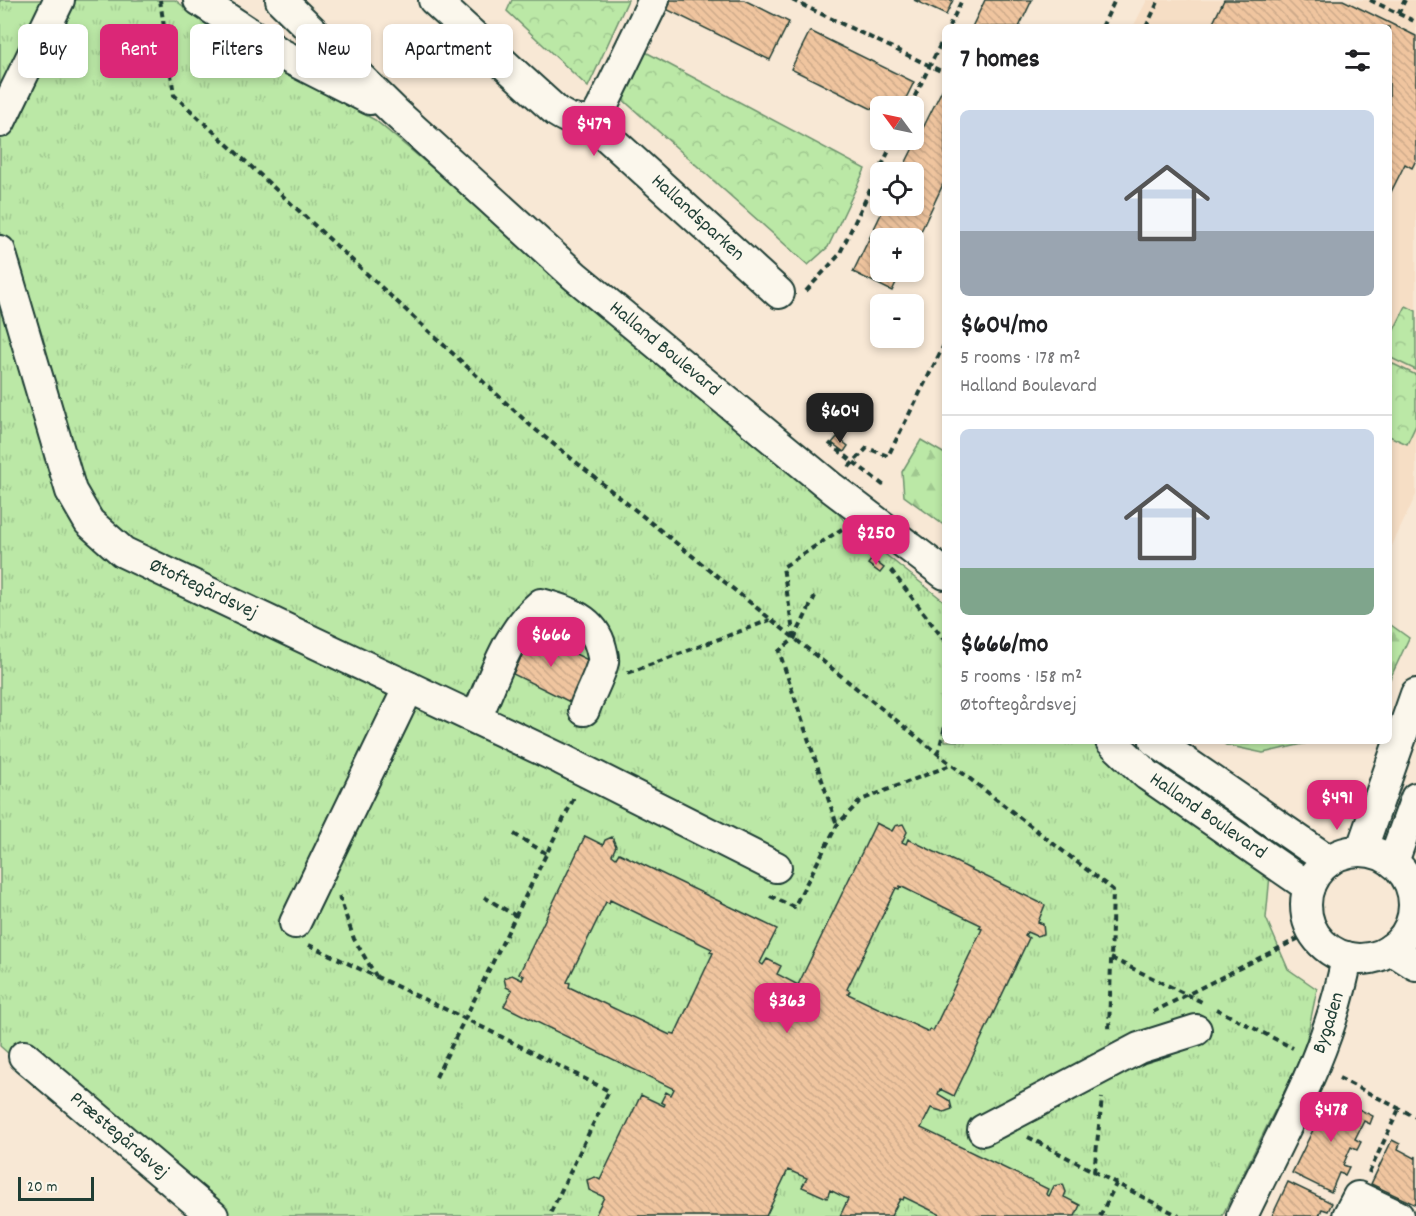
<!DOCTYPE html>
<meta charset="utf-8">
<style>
body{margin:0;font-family:Dekko,sans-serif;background:#f6f6f6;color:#202124;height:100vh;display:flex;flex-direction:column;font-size:22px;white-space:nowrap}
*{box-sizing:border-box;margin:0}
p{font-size:20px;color:#757577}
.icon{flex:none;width:33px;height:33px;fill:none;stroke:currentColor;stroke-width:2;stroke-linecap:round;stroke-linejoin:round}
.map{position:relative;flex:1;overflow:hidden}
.sheet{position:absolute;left:942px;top:24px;width:450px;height:720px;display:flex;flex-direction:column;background:#fff;border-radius:9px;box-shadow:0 3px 9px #0003}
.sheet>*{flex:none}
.top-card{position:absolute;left:18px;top:24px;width:570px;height:54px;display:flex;gap:12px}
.needle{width:39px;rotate:303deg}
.tools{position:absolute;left:870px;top:96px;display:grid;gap:12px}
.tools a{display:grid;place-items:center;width:54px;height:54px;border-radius:9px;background:#fff;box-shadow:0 3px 9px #0003;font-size:30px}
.scale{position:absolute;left:18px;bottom:15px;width:76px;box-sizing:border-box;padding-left:6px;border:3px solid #1f3d34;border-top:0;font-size:16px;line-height:21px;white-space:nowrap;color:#1f3d34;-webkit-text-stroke:4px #fbf7ec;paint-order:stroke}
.price{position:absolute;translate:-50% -51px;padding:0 14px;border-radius:12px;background:#db2777;color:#fff;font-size:20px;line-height:39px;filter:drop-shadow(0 2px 3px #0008)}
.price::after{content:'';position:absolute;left:50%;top:36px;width:18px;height:14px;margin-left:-9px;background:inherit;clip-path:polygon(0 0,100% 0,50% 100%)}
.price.on{background:#222;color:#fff}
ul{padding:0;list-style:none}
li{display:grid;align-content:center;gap:12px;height:318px;padding:0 18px}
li+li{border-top:2px solid #e0e0e0}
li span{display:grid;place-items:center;height:186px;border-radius:9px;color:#555}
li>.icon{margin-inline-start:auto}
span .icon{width:108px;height:108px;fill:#fffc;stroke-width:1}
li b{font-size:26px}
h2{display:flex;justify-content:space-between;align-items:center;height:72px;padding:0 18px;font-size:26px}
.pill{padding:0 21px;border-radius:9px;background:#fff;box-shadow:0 3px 9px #0003;font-size:21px;line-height:54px}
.pill.on{background:#db2777;color:#fff}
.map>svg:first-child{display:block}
</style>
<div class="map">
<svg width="1416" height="1216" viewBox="0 0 1416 1216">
<defs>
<pattern id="grass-tufts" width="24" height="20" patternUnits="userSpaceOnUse" patternTransform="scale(1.5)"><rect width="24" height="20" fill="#bbe8a6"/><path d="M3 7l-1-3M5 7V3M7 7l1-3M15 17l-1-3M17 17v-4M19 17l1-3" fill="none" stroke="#a0c890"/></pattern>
<pattern id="forest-firs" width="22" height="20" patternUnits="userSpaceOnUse" patternTransform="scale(1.5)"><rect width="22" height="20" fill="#bbe8a6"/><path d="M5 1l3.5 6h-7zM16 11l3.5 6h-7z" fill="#a0c890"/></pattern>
<pattern id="park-crowns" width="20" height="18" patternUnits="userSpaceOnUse" patternTransform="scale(1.5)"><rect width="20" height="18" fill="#bbe8a6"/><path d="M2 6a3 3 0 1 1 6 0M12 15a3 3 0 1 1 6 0" fill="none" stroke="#a0c890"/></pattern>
<pattern id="building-back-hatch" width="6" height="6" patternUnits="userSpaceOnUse" patternTransform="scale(1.5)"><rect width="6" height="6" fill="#f0c59f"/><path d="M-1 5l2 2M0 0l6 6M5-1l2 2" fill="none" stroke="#cdaa8a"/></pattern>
</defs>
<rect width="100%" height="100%" fill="#f8e8d5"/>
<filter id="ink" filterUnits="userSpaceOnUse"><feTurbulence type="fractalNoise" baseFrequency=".0167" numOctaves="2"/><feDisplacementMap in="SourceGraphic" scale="12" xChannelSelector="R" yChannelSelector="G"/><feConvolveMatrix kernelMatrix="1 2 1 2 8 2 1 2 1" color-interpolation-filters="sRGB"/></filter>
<g filter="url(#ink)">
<!-- built -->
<path fill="#f6dec5" d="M 1147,0 L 1416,0 L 1416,495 L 1389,552 L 1389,27 L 1133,27 Z"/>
<!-- grass -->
<path fill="url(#grass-tufts)" stroke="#6d926d" stroke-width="1.5" d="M 0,0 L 175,0 L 240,49 L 375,120 L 821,493 L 846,523 L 945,602 L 945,741 L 1103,741 L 1271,864 L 1266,918 L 1288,969 L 1317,989 L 1304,1052 L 1222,1216 L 192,1216 L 0,1046 Z"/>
<!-- forest -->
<g fill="url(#forest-firs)" stroke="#6d926d" stroke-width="1.5">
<path d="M 921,440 L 945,454 L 945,526 L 904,496 L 902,472 Z"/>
<path d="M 1391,625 L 1409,638 L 1389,681 L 1389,627 Z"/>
<path d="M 1220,741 L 1316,741 L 1263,753 L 1226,745 Z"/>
</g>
<!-- park -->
<g fill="url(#park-crowns)" stroke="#6d926d" stroke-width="1.5">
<path d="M 512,0 L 628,0 L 588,87 L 507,11 Z"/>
<path d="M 640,49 L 865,169 L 828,247 L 808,265 L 620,97 Z"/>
<path d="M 1406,306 L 1416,311 L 1416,370 L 1389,357 L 1389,340 Z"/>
<path d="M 1389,362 L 1416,375 L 1416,425 L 1407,444 L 1389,436 Z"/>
</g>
<!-- building -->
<g fill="url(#building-back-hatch)" stroke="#1f3d34" stroke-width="1.5" fill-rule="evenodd">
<path d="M 668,0 L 744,0 L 789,22 L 770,60 L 664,8 Z"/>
<path d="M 914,0 L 953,0 L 946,15 Z"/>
<path d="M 985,0 L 1032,0 L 1019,27 L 972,27 Z"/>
<path d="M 1224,0 L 1343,0 L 1416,36 L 1416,160 L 1412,168 L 1405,164 L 1389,196 L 1389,27 L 1211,27 Z"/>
<path d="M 810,31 L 914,82 L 902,106 L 880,106 L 880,113 L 791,69 Z"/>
<path d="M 945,84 L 945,180 L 914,246 L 914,238 L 880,238 L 880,272 L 901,272 L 892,291 L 853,272 L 885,206 L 914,206 L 914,172 L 901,172 Z"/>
<path d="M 837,437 L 848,446 L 844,452 L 832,443 Z"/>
<path d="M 872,559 L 884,568 L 880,573 L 868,564 Z"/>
<path d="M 533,633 L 590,661 L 570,702 L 513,674 Z"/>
<path d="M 876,823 L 892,831 L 895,826 L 903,824 L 907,832 L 902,842 L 906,844 L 908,839 L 1045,905 L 1038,922 L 1043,924 L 1044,934 L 1036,936 L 1027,932 L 1025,935 L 1029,938 L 954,1096 L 940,1089 L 938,1094 L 950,1101 L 952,1109 L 944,1112 L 931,1108 L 921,1128 L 1048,1189 L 1046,1194 L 1049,1196 L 1054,1186 L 1063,1184 L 1066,1192 L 1064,1197 L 1080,1205 L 1075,1216 L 943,1216 L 904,1197 L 903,1200 L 900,1199 L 891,1216 L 840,1216 L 848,1199 L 830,1190 L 827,1198 L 802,1187 L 807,1178 L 788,1170 L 766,1216 L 595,1216 L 604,1197 L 589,1190 L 587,1180 L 595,1177 L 600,1180 L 641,1095 L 664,1106 L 665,1104 L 661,1102 L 666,1092 L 671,1095 L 674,1089 L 504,1006 L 512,990 L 506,987 L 504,978 L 512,975 L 522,980 L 524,976 L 519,974 L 585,836 L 603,845 L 605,840 L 612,837 L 616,846 L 612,855 L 616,858 L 619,853 L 777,929 L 760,963 L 763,965 L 767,959 L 781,966 L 777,974 L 798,985 ZM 900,886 L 981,925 L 979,928 L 982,929 L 933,1031 L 930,1029 L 929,1032 L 848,994 L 850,991 L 847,989 L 896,888 L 899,889 ZM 610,900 L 712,949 L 710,952 L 713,953 L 675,1034 L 671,1033 L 670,1035 L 569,987 L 570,983 L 567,982 L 606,902 L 609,903 Z"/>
<path d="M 1330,1095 L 1373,1116 L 1370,1124 L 1364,1121 L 1355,1139 L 1361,1142 L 1357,1150 L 1351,1147 L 1343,1165 L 1349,1167 L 1345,1175 L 1339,1173 L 1331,1192 L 1292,1173 Z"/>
<path d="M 1392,1140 L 1400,1144 L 1398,1149 L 1415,1158 L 1416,1156 L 1416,1205 L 1371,1184 Z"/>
<path d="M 1288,1182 L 1332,1203 L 1328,1211 L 1322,1209 L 1319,1216 L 1272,1216 Z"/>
</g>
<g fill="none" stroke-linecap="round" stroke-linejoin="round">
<!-- minor casing -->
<g stroke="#1f3d34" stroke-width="34">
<g id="minor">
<path d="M 199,0 L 281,54 L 370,99"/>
<path id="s1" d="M 281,0 L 395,112 L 575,276 L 832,488 L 945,574"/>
<path id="s2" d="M 434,0 L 557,112 C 568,119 576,122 590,121 L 779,293"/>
<path d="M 590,121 L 597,116 L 602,107 L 654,0"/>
<path d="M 0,122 L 59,0"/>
<path id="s3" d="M 0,251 L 71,491 L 89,522 L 123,552 L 561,759 L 776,867"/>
<path d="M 476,718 C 494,679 507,632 541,604 C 568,611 594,619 601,648 C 602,653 604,658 603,662 C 600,676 589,695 584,710"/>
<path id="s4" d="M 1111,741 L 1147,775 L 1309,887"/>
<path d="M 1155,741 L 1329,861"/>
<path d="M 1361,851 L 1416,694"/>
<circle cx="1360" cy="905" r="54"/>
<path d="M 1393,862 L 1416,798"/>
<path d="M 295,923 L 409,687"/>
<path d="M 1391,949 L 1416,965"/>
<path id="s5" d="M 24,1056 L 213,1216"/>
<path d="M 983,1130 L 1139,1048 L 1196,1030"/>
<path id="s6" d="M 1242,1216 C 1282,1132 1331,1050 1347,957"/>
<path d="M 1348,1216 L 1358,1197 L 1398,1216"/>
</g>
</g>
<!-- path -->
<g stroke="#1f3d34" stroke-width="4" stroke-dasharray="6 4.5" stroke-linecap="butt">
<path d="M 160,0 L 174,95 L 531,426 L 938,754 L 1113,890 L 1109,1032"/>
<path d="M 792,0 L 945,73"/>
<path d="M 1370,0 L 1416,22"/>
<path d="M 1398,14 L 1405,0"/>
<path d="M 949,27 L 962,0"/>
<path d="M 1102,27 L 1115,0"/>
<path d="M 1146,27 L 1159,0"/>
<path d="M 910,106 L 945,35"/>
<path d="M 806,291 L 839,255 L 894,140"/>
<path d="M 829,443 L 887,488"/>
<path d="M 849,467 L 867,448 L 888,456 L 945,343"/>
<path d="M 891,570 L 945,641"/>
<path d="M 815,596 L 794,639 L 779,651 L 837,825"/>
<path d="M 794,638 L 783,567 L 842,529"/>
<path d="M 628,673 L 770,620"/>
<path d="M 938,754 L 945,726"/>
<path d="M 514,834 L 547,854"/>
<path d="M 339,896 L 354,939 L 376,976"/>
<path d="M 770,896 L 794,907 L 837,825 L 861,800 L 951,765"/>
<path d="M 484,897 L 516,916"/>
<path d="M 309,945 L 466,1019 L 609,1091 L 549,1216"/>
<path d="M 1111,958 L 1202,1002"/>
<path d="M 1216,1009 L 1293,1048"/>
<path d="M 1153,1012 L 1313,931"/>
<path d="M 436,1077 L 575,796"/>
<path d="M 1339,1078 L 1416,1117"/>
<path d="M 1028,1137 L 1179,1216"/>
<path d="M 1094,1172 L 1102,1098"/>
<path d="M 1369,1173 L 1399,1109"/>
<path d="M 1100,1216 L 1116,1184"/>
</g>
<!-- minor -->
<use href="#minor" stroke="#fbf7ec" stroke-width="30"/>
</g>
</g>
<g text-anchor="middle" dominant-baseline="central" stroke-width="4.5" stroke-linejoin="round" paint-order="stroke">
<!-- street labels -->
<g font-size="20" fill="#1f3d34" stroke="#fbf7ec">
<text stroke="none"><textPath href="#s2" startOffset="346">Hallandsparken</textPath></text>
<text stroke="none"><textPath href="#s1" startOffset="519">Halland Boulevard</textPath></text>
<text stroke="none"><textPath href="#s3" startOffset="420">Øtoftegårdsvej</textPath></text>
<text stroke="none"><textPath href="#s4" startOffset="123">Halland Boulevard</textPath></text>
<text stroke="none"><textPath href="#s6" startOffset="212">Bygaden</textPath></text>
<text stroke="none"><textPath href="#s5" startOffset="124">Præstegårdsvej</textPath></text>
</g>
</g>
</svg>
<div class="tools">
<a><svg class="needle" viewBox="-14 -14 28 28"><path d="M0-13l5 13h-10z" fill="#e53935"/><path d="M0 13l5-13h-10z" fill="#757577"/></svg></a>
<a><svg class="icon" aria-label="locate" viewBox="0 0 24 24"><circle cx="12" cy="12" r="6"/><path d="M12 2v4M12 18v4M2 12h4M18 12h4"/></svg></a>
<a>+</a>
<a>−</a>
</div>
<div class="scale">20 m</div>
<b class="price" style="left:594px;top:157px">$479</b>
<b class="price on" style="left:840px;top:444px">$604</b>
<b class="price" style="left:876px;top:566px">$250</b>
<b class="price" style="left:551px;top:668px">$666</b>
<b class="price" style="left:1337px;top:831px">$491</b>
<b class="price" style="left:787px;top:1034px">$363</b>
<b class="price" style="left:1331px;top:1143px">$478</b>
<div class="top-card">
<a class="pill">Buy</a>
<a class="pill on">Rent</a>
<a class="pill">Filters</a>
<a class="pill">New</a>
<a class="pill">Apartment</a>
</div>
<section class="sheet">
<h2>7 homes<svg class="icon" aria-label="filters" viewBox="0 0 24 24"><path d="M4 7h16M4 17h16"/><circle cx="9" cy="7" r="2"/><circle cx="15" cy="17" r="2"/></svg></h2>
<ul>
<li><span style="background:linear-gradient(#c9d6e8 65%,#9aa5b1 0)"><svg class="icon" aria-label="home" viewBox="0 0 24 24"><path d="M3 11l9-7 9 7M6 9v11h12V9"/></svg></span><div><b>$604/mo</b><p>5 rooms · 178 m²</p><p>Halland Boulevard</p></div></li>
<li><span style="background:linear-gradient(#c9d6e8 75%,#7fa58c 0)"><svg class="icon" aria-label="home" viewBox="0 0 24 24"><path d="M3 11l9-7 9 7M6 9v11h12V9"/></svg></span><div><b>$666/mo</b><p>5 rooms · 158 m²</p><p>Øtoftegårdsvej</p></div></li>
</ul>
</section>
</div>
